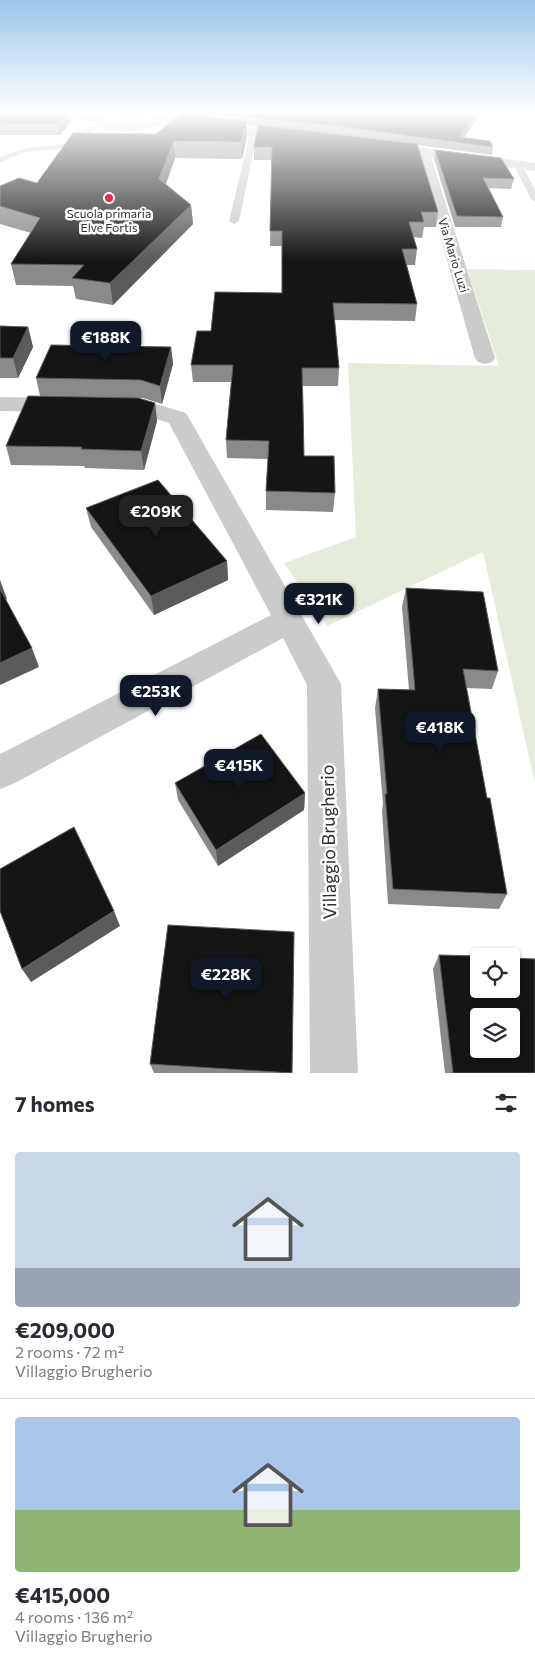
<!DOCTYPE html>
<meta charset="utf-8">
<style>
body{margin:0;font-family:Commissioner,sans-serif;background:#f2f2f3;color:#2b2b33;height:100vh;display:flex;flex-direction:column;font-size:19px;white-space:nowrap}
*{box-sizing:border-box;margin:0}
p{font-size:16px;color:#7c7c81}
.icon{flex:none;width:28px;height:28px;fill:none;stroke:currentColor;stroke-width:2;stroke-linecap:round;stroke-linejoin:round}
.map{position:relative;height:1073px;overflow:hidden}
.drawer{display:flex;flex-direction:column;background:#fff;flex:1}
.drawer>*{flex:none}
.fabs{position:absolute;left:470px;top:948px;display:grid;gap:10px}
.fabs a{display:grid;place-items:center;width:50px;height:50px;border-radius:5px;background:#fff;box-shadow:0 1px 4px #0004;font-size:25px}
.price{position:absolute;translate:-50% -42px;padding:0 11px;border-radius:10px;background:#111827;color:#fff;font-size:16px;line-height:32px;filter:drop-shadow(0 1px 2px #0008)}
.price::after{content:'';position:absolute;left:50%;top:30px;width:15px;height:11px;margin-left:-8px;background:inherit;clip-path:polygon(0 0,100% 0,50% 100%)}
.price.active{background:#222;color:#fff}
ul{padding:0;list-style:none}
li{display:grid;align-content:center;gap:10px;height:265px;padding:0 15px}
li+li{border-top:1px solid #e1e1e2}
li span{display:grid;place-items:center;height:155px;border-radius:5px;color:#555}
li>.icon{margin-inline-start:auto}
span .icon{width:90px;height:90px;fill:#fffc;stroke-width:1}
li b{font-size:21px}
h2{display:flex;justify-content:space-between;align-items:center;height:60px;padding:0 15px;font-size:21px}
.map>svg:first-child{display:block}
</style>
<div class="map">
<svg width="535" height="1073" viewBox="0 0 535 1073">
<rect width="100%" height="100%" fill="#fff"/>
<!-- green -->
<g fill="#e6ecdb">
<path d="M 133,112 L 145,113 L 151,118 C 142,125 122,126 113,118 L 121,114 Z"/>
<path d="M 467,269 L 535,270 L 535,784 L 483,552 L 327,626 L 284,563 L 356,537 L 348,363 L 499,366 Z"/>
</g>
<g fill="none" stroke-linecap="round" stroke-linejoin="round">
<!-- service -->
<g fill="#cbcbcb" fill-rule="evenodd">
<path d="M 103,123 L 109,124 L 80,137 L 69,148 L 27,152 L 10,158 L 0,163 L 0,157 L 26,148 L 64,144 L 74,133 Z"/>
<path d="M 251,129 L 258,131 L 239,221 L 234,224 L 229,221 Z"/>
<path d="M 515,163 L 522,165 L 535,190 L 535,202 L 531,199 L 514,165 Z"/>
</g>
<!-- minor -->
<g fill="#cbcbcb" fill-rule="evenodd">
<path d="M 0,111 L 43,111 L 100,114 L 112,122 L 122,124 L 138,124 L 155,118 L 156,117 L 151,112 L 152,111 L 162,111 L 169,116 L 166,119 L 295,132 L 301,136 L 295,140 L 158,126 C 143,131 105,137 95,121 L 0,114 Z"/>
<path d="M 526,111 L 535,111 L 535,114 L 528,113 Z"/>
<path d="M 382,142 L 535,163 L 535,171 L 431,157 L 495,358 L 492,362 L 485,364 L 478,362 L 475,358 L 417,155 L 377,149 L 376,146 L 377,143 Z"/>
<path d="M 0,397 L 61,398 L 69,400 L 72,405 L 69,410 L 61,412 L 0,411 Z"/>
<path d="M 119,399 L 143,400 L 186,413 L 341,684 L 358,1073 L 310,1073 L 307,685 L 283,638 L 13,784 L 0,789 L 0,754 L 271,615 L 169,423 L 141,414 L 111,411 L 108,406 L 111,401 Z"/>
</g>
</g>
<!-- wall -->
<g fill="#8a8a8a">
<path d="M 0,111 L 78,111 L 69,111 L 71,121 L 60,135 L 0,135 Z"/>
<path d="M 194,112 L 481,114 L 463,138 L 493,147 L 492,155 L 418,145 L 438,212 L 436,227 L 424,227 L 422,238 L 413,237 L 417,249 L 415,265 L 407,265 L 417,304 L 415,321 L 334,320 L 339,368 L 338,386 L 303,386 L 304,456 L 335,493 L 333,512 L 266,510 L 266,491 L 268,459 L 227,458 L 226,440 L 231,382 L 193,382 L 191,365 L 211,331 L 282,293 L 282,246 L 270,246 L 272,160 L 254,160 L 254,147 L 258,126 L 247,125 L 247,137 L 242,159 L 175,158 L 166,184 L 191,205 L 193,224 L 113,305 L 76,299 L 73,286 L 16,285 L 11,264 L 31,233 L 0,224 L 0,186 L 37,183 L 156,134 L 195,116 Z"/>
<path d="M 435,150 L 514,179 L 511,189 L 489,188 L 503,217 L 501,227 L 455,227 L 434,159 Z"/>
<path d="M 0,326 L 28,327 L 33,347 L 18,378 L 0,378 Z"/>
<path d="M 171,347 L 173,364 L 162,404 L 143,398 L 139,398 L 155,403 L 157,421 L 144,470 L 85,468 L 84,466 L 11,465 L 6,446 L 40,396 L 36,378 Z"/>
<path d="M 86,508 L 227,561 L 228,580 L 154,615 L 91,527 Z"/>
<path d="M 406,588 L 498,671 L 492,689 L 466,688 L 487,798 L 507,894 L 499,909 L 388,904 L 382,811 L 383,804 L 375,708 L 378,689 L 409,690 L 402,607 Z"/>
<path d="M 175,783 L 305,793 L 304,810 L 218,866 L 178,800 Z"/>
<path d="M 294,932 L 292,1073 L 154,1073 L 150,1064 Z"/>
<path d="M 439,955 L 535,1073 L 445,1073 L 433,969 Z"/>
</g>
<!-- shaded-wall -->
<g fill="#5b5b5b">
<path d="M 69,111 L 71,121 L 60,135 L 58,124 Z"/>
<path d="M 480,111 L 482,111 L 481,114 L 460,143 L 459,137 Z"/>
<path d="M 247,121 L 247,137 L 242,159 L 241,142 Z"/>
<path d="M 174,141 L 175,158 L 161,197 L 159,179 Z"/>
<path d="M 191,205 L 193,224 L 113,305 L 110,283 Z"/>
<path d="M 28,327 L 33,347 L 18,378 L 13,358 Z"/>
<path d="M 171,347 L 173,364 L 162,404 L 160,386 Z"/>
<path d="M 155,403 L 157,421 L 144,470 L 141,451 Z"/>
<path d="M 227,561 L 228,580 L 154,615 L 151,596 Z"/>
<path d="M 0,580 L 7,599 L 3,601 L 0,593 Z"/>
<path d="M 32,648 L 39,667 L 0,685 L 0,663 Z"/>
<path d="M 305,793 L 304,810 L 218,866 L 216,850 Z"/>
<path d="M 114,911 L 120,926 L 31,982 L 22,969 Z"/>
</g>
<!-- building -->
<g fill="#151515" stroke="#5b5b5b" fill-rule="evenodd">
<path d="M 0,111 L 69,111 L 58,124 L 0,123 Z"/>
<path d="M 197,111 L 480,111 L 459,137 L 490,141 L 493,147 L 337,126 L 194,112 Z"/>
<path d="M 181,114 L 247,121 L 241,142 L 174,141 L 159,179 L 191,205 L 110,283 L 72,278 L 84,265 L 11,264 L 40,218 L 0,206 L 0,186 L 19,178 L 37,183 L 73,133 L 156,134 Z"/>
<path d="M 258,125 L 417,144 L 438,212 L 421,212 L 424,222 L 409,222 L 417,249 L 402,249 L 417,304 L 333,303 L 339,368 L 302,368 L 304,456 L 334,456 L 335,493 L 266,491 L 269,441 L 226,440 L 233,365 L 191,365 L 197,331 L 211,331 L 215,292 L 282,293 L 282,231 L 270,231 L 272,147 L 254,147 Z"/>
<path d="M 435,150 L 501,158 L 514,179 L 483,178 L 503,217 L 457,216 Z"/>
<path d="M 0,326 L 28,327 L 13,358 L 0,358 Z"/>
<path d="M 51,345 L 171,347 L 160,386 L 141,380 L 36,378 Z"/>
<path d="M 28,396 L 138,398 L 155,403 L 141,451 L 81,449 L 82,447 L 6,446 Z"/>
<path d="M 158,480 L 227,561 L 151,596 L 86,508 Z"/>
<path d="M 406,588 L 483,592 L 498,671 L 463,669 L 487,798 L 490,798 L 507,894 L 393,889 L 385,794 L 387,794 L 378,689 L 415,690 Z"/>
<path d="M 0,589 L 32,648 L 0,663 Z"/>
<path d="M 261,734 L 305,793 L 216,850 L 175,783 Z"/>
<path d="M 74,827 L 114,911 L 22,969 L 0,911 L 0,869 Z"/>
<path d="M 168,925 L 294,932 L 292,1073 L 150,1064 Z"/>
<path d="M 439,955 L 479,956 L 479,989 L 511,989 L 511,958 L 535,959 L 535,1073 L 453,1073 ZM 479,1016 L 511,1016 L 511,1049 L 479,1049 Z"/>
</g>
<!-- sky -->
<linearGradient id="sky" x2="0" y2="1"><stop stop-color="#9ac6ea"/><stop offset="0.43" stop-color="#fff"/><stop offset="1" stop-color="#fff" stop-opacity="0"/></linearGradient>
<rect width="535" height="261" fill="url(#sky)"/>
<!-- markers -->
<circle fill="#e92b52" stroke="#fff" stroke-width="2" cx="109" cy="198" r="5"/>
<g text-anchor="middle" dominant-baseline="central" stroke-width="5" stroke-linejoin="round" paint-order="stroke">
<!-- far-poi labels -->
<g font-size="12" fill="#2e2e2e" stroke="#fff">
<text x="109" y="213">Scuola primaria<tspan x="109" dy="14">Elve Fortis</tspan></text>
</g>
<!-- far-street labels -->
<g font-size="12" fill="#2e2e2e" stroke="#fff">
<text transform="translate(454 255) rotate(73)">Via Mario Luzi</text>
</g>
<!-- near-street labels -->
<g font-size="18" fill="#2e2e2e" stroke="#fff">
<text transform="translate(328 842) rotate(-91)">Villaggio Brugherio</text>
</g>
</g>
</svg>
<div class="fabs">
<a><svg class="icon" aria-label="locate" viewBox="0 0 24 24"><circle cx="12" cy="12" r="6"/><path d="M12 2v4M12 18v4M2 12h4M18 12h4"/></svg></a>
<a><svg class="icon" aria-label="layers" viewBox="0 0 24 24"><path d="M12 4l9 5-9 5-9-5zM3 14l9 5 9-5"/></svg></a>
</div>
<b class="price" style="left:106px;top:363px">€188K</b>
<b class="price active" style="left:156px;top:537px">€209K</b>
<b class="price" style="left:319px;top:625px">€321K</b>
<b class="price" style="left:156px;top:717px">€253K</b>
<b class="price" style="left:440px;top:753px">€418K</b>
<b class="price" style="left:239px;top:791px">€415K</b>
<b class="price" style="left:226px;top:1000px">€228K</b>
</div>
<section class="drawer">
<h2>7 homes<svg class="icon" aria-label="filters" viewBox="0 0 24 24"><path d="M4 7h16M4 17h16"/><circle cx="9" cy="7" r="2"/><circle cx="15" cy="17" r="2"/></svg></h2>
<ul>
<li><span style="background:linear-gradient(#c9d6e8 75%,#9aa5b1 0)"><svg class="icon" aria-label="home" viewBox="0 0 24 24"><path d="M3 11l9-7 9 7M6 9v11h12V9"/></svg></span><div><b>€209,000</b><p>2 rooms · 72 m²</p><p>Villaggio Brugherio</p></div></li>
<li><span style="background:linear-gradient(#a9c7e8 60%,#8fb573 0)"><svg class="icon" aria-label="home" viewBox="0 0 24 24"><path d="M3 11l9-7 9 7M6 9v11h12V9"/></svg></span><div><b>€415,000</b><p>4 rooms · 136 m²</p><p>Villaggio Brugherio</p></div></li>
</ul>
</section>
